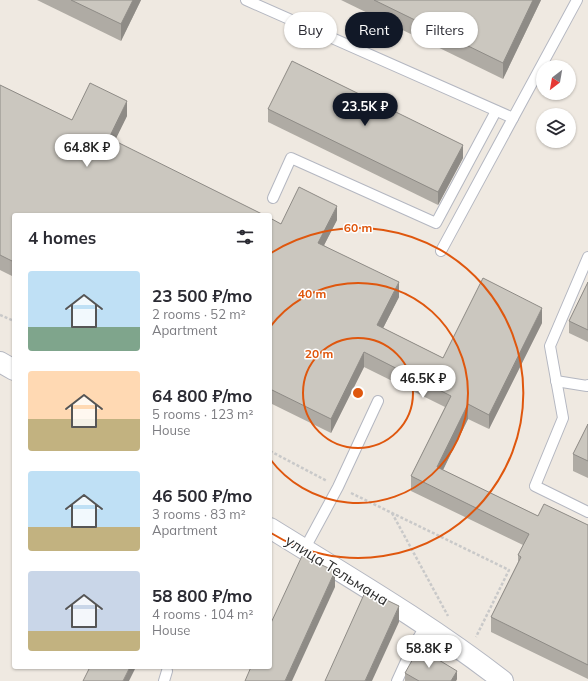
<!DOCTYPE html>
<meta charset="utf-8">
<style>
body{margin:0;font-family:Mulish,sans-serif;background:#f2f2f3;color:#2b2b33;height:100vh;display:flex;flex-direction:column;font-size:15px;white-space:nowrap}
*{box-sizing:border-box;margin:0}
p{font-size:13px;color:#7c7c81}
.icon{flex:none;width:22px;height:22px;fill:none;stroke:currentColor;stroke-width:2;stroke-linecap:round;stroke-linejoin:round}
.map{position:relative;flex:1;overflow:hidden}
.sheet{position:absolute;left:12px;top:213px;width:260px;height:456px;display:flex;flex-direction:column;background:#fff;border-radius:4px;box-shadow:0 1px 3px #0004}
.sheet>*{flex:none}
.top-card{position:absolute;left:284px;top:12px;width:244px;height:36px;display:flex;gap:8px}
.needle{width:26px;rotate:211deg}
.fabs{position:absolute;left:536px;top:60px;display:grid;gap:8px}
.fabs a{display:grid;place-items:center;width:40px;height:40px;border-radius:50%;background:#fff;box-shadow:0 1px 3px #0004;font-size:20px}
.price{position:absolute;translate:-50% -34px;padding:0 9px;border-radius:14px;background:#fff;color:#222;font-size:13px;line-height:26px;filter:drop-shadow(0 1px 2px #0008)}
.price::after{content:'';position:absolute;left:50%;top:24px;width:12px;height:9px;margin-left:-6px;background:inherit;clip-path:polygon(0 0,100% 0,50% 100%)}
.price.selected{background:#111827;color:#fff}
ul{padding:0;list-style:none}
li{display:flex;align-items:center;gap:12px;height:100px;padding:0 16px}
li span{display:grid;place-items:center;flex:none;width:112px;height:80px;border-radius:4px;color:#555}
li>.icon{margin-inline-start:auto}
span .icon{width:48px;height:48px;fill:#fffc;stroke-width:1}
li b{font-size:17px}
h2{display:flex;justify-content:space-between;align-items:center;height:48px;padding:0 16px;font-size:17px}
.pill{padding:0 14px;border-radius:18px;background:#fff;box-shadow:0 1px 3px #0004;font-size:14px;line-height:36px}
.pill.selected{background:#111827;color:#fff}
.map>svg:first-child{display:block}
</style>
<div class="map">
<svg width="588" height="681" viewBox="0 0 588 681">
<rect width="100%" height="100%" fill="#efe9e1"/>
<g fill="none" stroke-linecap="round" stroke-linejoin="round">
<!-- service casing -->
<g stroke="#b4b7c1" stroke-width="12">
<g id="service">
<path d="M 246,0 L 513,118"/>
<path d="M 273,198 L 291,158 L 436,223 L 496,111"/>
<path d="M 441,251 L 577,0"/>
<path d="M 588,257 L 550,346 L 563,418 L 535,486 L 588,512"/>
<path d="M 556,381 L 587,386 L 588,385"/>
<path d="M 304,550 L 338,487 L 378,401"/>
<path d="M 164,681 L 167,671"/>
<path d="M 397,681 L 412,648 L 426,625"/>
</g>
</g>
<!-- minor casing -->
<g stroke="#b4b7c1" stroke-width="22">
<g id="minor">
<path d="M 0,362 L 14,370"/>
<path d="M 270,528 C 349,577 430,624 503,681"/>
</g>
</g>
<!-- path -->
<g stroke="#c9c9c9" stroke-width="2.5" stroke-dasharray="3 2" stroke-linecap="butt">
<path d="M 0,315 L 14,321"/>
<path d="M 270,451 L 327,481"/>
<path d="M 351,493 L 509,570 L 476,637"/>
<path d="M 392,513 L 448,616"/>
</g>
<!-- service -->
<use href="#service" stroke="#fff" stroke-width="10"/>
<!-- minor -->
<use href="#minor" stroke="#fff" stroke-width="20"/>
</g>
<!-- wall -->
<g fill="#afaba4">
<path d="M 37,0 L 141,0 L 121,41 Z"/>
<path d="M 341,0 L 541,0 L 503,79 Z"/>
<path d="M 0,85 L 72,120 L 127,116 L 114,141 L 14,215 L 14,277 L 0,270 Z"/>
<path d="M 268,109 L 463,158 L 438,205 L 268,122 Z"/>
<path d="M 270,218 L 281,224 L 337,220 L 324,245 L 399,297 L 383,328 L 443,358 L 542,323 L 489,429 L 468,419 L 443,470 L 538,516 L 588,525 L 588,679 L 491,632 L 491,617 L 518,562 L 518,555 L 523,545 L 411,491 L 411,476 L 445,407 L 364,367 L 331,433 L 270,403 Z"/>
<path d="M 588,282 L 588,342 L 569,333 L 569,321 Z"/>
<path d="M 588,424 L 588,478 L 573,471 L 573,454 Z"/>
<path d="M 405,673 L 457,679 L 456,681 L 405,681 Z"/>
</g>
<!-- shaded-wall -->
<g fill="#8e8b86">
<path d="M 133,0 L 141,0 L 121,41 L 121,24 Z"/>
<path d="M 533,0 L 541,0 L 503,79 L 503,63 Z"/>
<path d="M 127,101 L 127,116 L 109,153 L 109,138 Z"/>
<path d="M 463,145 L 463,158 L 438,205 L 438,192 Z"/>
<path d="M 337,206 L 337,220 L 318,257 L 318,243 Z"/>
<path d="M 399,282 L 399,297 L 377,340 L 377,325 Z"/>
<path d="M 542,308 L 542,323 L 489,429 L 489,415 Z"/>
<path d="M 364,352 L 364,367 L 331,433 L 331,419 Z"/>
<path d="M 468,404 L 468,419 L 437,482 L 437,467 Z"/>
<path d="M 335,571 L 335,587 L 292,681 L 285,681 Z"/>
<path d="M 399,606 L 399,622 L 372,681 L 365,681 Z"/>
<path d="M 130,667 L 136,667 L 129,681 L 123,681 Z"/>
<path d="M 457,671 L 457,679 L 456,681 L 451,681 Z"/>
</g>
<!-- building -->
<g fill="#cbc7bf" stroke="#8e8b86">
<path d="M 71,0 L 133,0 L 121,24 Z"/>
<path d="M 374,0 L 533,0 L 503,63 Z"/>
<path d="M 292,61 L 463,145 L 438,192 L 268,109 Z"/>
<path d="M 90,83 L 127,101 L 109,138 L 264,215 L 14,215 L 14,262 L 0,255 L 0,85 L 72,120 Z"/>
<path d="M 299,187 L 337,206 L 318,243 L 399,282 L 377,325 L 443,358 L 483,278 L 542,308 L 489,415 L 468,404 L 437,467 L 538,516 L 544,504 L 588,525 L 588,665 L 491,617 L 521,557 L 518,555 L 529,534 L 411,476 L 451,396 L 364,352 L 331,419 L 270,389 L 270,218 L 281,224 Z"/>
<path d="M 588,282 L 588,330 L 569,321 Z"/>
<path d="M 588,424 L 588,461 L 573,454 Z"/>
<path d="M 302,556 L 335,571 L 285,681 L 245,681 L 251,667 L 270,667 L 270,625 Z"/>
<path d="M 366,590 L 399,606 L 365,681 L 325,681 Z"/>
<path d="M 419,648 L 457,671 L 451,681 L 419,681 L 405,673 Z"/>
<path d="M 90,667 L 130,667 L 123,681 L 83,681 Z"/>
</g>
<!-- distance rings -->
<g fill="none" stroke="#df570e" stroke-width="2">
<circle cx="358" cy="393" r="55"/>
<path d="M270 327A110 110 0 1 1 270 459"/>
<path d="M271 253A165 165 0 1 1 271 533"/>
</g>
<g text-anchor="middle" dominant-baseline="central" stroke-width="3" stroke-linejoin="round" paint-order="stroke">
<!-- street labels -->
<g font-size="15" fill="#2e2e2e" stroke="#fff">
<text transform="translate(337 570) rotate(32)">улица Тельмана</text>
</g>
</g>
<circle cx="358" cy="393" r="6" fill="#df570e" stroke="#fff" stroke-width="2"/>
<g font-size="12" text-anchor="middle" font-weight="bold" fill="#df570e" stroke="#fff" stroke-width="3" stroke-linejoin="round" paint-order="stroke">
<text x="358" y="232">60 m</text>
<text x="312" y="298">40 m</text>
<text x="319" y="358">20 m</text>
</g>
</svg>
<div class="fabs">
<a><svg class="needle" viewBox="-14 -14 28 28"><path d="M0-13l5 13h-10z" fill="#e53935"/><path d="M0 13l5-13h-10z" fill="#7c7c81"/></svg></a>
<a><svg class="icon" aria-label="layers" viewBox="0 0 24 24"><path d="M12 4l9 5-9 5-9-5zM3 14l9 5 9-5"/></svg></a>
</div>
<b class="price selected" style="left:365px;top:127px">23.5K ₽</b>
<b class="price" style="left:87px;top:168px">64.8K ₽</b>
<b class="price" style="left:423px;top:399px">46.5K ₽</b>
<b class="price" style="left:429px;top:669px">58.8K ₽</b>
<div class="top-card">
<a class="pill">Buy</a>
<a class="pill selected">Rent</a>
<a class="pill">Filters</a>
</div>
<section class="sheet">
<h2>4 homes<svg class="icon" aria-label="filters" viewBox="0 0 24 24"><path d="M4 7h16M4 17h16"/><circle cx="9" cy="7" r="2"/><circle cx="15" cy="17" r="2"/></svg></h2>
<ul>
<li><span style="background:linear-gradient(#bfe0f5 70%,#7fa58c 0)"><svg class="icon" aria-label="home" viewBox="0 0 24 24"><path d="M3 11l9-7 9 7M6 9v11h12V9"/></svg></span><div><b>23 500 ₽/mo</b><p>2 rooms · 52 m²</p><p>Apartment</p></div></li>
<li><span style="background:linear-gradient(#ffd9b3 60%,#c2b280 0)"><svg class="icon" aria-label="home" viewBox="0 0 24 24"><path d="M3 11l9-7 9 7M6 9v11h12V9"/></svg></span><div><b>64 800 ₽/mo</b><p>5 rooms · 123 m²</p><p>House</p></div></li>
<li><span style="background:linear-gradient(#bfe0f5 70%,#c2b280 0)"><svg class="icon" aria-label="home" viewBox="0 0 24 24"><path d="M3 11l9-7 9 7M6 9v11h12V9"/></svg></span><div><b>46 500 ₽/mo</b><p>3 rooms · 83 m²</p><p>Apartment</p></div></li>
<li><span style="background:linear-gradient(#c9d6e8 75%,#c2b280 0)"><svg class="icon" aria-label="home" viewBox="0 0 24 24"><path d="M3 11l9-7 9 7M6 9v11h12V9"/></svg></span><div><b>58 800 ₽/mo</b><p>4 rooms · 104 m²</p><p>House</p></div></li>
</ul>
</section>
</div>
